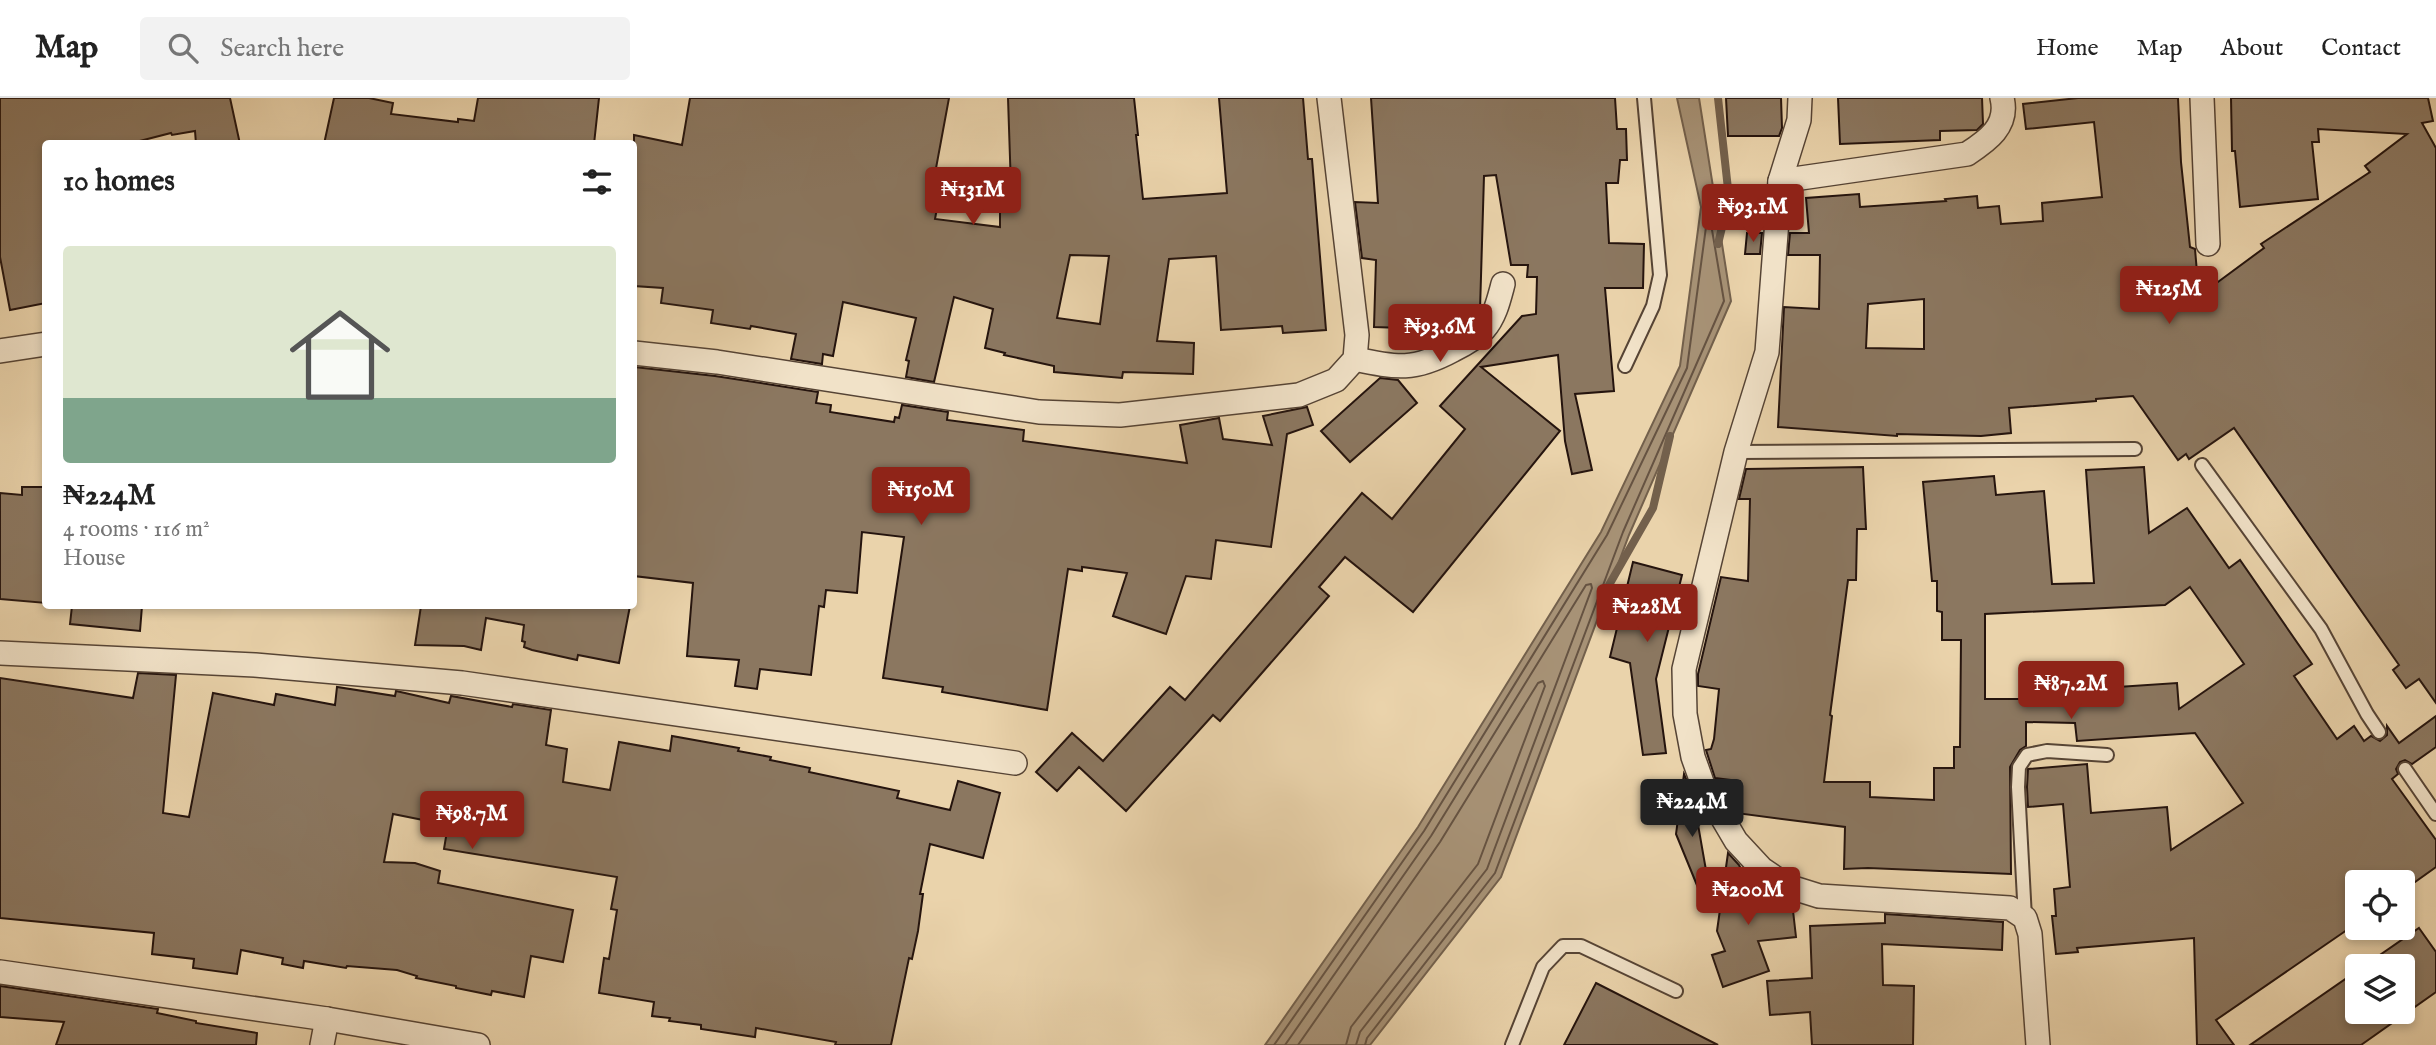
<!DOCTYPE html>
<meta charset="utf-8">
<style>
body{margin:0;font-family:"IM FELL English",serif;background:#f2f2f2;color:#222;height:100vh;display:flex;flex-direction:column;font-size:26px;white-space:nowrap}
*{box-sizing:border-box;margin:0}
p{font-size:23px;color:#767676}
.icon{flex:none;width:38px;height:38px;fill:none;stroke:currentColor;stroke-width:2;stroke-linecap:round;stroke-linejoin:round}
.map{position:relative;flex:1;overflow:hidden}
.details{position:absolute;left:42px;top:42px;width:595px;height:469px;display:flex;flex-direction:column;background:#fff;border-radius:7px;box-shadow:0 4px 10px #0003}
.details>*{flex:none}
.fabs{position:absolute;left:2345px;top:772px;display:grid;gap:14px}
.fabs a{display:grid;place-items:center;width:70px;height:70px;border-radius:7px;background:#fff;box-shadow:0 4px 10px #0003;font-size:35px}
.price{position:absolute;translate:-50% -60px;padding:0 16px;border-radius:7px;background:#8f2418;color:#fff;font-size:23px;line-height:46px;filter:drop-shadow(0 2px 4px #0008)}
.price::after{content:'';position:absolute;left:50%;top:42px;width:21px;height:16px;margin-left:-10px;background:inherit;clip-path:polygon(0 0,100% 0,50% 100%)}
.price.current{background:#222;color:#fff}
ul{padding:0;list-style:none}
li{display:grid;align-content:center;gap:14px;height:371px;padding:0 21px}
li+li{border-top:2px solid #e0e0e0}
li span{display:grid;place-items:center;height:217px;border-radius:7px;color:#555}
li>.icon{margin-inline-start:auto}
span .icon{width:126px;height:126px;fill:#fffc;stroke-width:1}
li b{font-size:30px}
h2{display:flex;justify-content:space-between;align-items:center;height:84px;padding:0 21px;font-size:30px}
header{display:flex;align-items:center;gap:42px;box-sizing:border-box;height:98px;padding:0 35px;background:#fff;border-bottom:2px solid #e0e0e0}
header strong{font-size:33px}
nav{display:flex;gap:38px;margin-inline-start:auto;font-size:24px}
.search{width:490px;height:63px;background:#f2f2f2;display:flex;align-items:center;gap:18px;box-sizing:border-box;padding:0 24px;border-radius:7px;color:#767676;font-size:26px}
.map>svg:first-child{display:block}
</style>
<header>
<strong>Map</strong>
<div class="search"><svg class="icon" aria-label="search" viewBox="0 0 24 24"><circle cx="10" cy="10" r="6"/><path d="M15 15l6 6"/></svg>Search here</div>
<nav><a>Home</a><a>Map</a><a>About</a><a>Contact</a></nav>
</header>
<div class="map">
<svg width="2436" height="947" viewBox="0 0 2436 947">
<rect width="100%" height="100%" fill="#ead3ab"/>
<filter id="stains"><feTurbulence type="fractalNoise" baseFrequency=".00286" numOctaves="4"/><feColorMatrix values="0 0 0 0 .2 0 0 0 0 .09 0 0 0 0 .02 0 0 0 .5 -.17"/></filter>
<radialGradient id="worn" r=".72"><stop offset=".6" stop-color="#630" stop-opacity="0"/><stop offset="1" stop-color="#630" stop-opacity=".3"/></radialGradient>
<!-- water -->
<path fill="#a79276" stroke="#73604c" stroke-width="2" d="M 1677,0 L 1699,0 L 1731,203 L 1629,437 L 1501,779 L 1370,947 L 1265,947 L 1418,729 L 1601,434 L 1680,268 L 1701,109 Z"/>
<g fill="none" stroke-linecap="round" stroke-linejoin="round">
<!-- shore -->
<g stroke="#665342" stroke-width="2">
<path d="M 1274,947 L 1424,733 L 1607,437 L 1687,270 L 1706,129 L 1711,126 L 1724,203 L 1623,434 L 1495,775 L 1367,940 L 1365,947"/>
<path d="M 1285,947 L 1431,738 L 1586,487 L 1591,486 L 1592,490 L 1487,771 L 1360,934 L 1356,947"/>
<path d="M 1298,947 L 1440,744 L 1538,585 L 1543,583 L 1545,588 L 1478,766 L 1351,929 L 1346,947"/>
</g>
<!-- stream -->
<g stroke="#73604c" stroke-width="8">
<path d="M 1718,146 L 1729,100 L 1718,0"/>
<path d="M 1609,487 L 1653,410 L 1670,338"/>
</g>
</g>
<!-- building -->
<g fill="#8b7760" stroke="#25140e" stroke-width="2" fill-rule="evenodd">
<path d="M 0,0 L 230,0 L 240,46 L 196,46 L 195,33 L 172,37 L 171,35 L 128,46 L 46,46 L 46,205 L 10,212 L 0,159 Z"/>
<path d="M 334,0 L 369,0 L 393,5 L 391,16 L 458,24 L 458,21 L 474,23 L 478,0 L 599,0 L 594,46 L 324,46 Z"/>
<path d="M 690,0 L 949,0 L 934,81 L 942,83 L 935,121 L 1000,129 L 1000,90 L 1011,90 L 1008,0 L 1134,0 L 1138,37 L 1136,37 L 1143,101 L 1227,95 L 1219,0 L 1303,0 L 1308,61 L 1312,61 L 1326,232 L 1283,235 L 1282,228 L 1221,232 L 1216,158 L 1169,161 L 1157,243 L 1194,245 L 1193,276 L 1123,274 L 1122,280 L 1054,274 L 1054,268 L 1004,257 L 1005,255 L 985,250 L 993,211 L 954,199 L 934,284 L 906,279 L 909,263 L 906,262 L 916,220 L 843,204 L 833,258 L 823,256 L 822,266 L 791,261 L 796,236 L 751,228 L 750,231 L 711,225 L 713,212 L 661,205 L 663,190 L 634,188 L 634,37 L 682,47 ZM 1070,157 L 1109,158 L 1100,226 L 1057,220 Z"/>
<path d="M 1371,0 L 1615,0 L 1617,31 L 1626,31 L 1627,62 L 1620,62 L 1618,85 L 1606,85 L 1609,145 L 1644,146 L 1643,190 L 1605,190 L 1614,293 L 1575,296 L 1592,372 L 1572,376 L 1565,343 L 1558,257 L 1481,269 L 1560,333 L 1413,514 L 1345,459 L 1319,489 L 1329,498 L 1220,623 L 1213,617 L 1126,713 L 1079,669 L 1057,693 L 1036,674 L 1072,635 L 1103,663 L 1170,589 L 1185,602 L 1362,395 L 1392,421 L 1465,331 L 1440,308 L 1522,218 L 1536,216 L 1537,179 L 1527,179 L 1528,167 L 1511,167 L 1496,77 L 1484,78 L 1480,212 L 1474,221 L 1428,219 L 1433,231 L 1374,229 L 1376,162 L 1362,160 L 1355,104 L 1378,105 Z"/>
<path d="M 1726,0 L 1781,0 L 1782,30 L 1779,38 L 1728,38 Z"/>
<path d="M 1838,0 L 1982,0 L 1983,26 L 1977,32 L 1940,33 L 1940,42 L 1840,46 Z"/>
<path d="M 2078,0 L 2178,0 L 2181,64 L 2190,149 L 2195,151 L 2199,198 L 2264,150 L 2261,146 L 2370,74 L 2365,68 L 2407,36 L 2318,31 L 2319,44 L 2312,44 L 2318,101 L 2240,109 L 2235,53 L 2232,53 L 2231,0 L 2428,0 L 2433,23 L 2422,25 L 2436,50 L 2436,605 L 2419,581 L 2406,590 L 2393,572 L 2399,567 L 2234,330 L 2189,361 L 2186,356 L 2178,362 L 2133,298 L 2096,301 L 2096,303 L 2009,310 L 2011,335 L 1981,338 L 1897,336 L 1897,338 L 1778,329 L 1784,209 L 1819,211 L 1820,157 L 1788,157 L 1790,135 L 1809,135 L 1806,100 L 1859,96 L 1860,109 L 1946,103 L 1945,101 L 1977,98 L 1978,110 L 1999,108 L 2001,126 L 2043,123 L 2042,105 L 2102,99 L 2094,24 L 2026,31 L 2023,6 ZM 1924,201 L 1924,251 L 1866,250 L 1868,206 Z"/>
<path d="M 1738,95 L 1762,99 L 1758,123 L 1734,119 Z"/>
<path d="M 1747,135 L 1762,135 L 1760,156 L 1745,156 Z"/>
<path d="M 634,269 L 715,278 L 818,294 L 816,305 L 831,307 L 830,314 L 894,324 L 895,319 L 899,320 L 902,307 L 948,314 L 947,322 L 1024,332 L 1023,343 L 1187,365 L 1180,327 L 1219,320 L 1223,341 L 1272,347 L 1263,318 L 1307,309 L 1313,327 L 1287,336 L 1271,449 L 1216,442 L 1211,481 L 1186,478 L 1166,536 L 1113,518 L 1127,475 L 1082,469 L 1082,473 L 1068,471 L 1047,612 L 942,594 L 943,589 L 883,580 L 904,439 L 862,434 L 857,495 L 826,492 L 824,509 L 819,508 L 811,577 L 760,571 L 757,591 L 735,588 L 739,562 L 687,558 L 693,485 L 634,478 Z"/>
<path d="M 1380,280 L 1398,282 L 1417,305 L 1350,364 L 1321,333 Z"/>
<path d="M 1863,369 L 1866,431 L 1857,431 L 1856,482 L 1848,482 L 1830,617 L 1832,618 L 1824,684 L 1870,684 L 1870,699 L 1934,702 L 1934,670 L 1954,670 L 1954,649 L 1960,649 L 1961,542 L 1942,542 L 1942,514 L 1937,513 L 1937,483 L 1932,483 L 1923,384 L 1994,378 L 1996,397 L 2044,393 L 2052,486 L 2094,485 L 2086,372 L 2144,369 L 2149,435 L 2187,410 L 2229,470 L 2240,462 L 2312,566 L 2294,578 L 2337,641 L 2354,628 L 2364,643 L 2371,638 L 2380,643 L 2387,637 L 2387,628 L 2399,645 L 2436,618 L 2436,649 L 2412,666 L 2405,662 L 2400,664 L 2396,671 L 2398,676 L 2392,681 L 2436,742 L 2436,769 L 2415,784 L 2357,784 L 2357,825 L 2216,922 L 2234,947 L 2197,947 L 2194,840 L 2077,850 L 2078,854 L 2056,856 L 2052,818 L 2056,818 L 2054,791 L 2070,789 L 2063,706 L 2028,709 L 2027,689 L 2028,671 L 2087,666 L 2091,715 L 2167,709 L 2171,752 L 2243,705 L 2195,635 L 2077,643 L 2075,625 L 2026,624 L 2026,648 L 2020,652 L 2010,669 L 2011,776 L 1868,770 L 1844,771 L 1845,729 L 1736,715 L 1740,683 L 1715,680 L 1706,652 L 1711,651 L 1714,641 L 1719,591 L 1698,588 L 1698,576 L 1721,479 L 1748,483 L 1750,401 L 1739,401 L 1746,371 ZM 2190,489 L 2244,566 L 2179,611 L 2177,585 L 2073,592 L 2073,596 L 2031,595 L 2031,601 L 1985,601 L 1985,516 L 2165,507 Z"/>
<path d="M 22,389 L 46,389 L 46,505 L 0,501 L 0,395 L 22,397 Z"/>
<path d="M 1633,464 L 1682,477 L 1656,581 L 1666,655 L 1643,657 L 1630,565 L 1610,559 Z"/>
<path d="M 72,508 L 142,508 L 140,533 L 70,526 Z"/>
<path d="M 421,508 L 630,508 L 619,565 L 578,557 L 577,562 L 532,552 L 524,549 L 525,544 L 522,543 L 524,527 L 486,520 L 481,552 L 464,548 L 415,547 Z"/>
<path d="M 138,575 L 176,577 L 163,715 L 189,719 L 213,595 L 274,607 L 276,596 L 335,607 L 337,589 L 395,598 L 396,593 L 449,605 L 451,598 L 512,609 L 513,606 L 551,612 L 546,647 L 567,651 L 563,684 L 610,692 L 619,644 L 670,653 L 672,638 L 739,650 L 738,653 L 771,659 L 770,662 L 810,670 L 809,674 L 899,693 L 897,700 L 950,712 L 958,683 L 1000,695 L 983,760 L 930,746 L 920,796 L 923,796 L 918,833 L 912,861 L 909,860 L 891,947 L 835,947 L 836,944 L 756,930 L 755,939 L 701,931 L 701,927 L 669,923 L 670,920 L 652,918 L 654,904 L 599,895 L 604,860 L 609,861 L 617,812 L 611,811 L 617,779 L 444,751 L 448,727 L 393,716 L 384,764 L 415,765 L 440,773 L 438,785 L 573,812 L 563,864 L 531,858 L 524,899 L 492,893 L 491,897 L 456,890 L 456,888 L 416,880 L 417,878 L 397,872 L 347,868 L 346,870 L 304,863 L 303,870 L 282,866 L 283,860 L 241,852 L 237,876 L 193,870 L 194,861 L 152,856 L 154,835 L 0,820 L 0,580 L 133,600 Z"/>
<path d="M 1684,676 L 1693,698 L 1710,795 L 1701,797 L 1676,736 Z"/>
<path d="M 1728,755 L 1739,767 L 1754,798 L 1773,796 L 1792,804 L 1796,839 L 1758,843 L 1769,873 L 1723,889 L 1712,857 L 1725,853 L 1717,833 Z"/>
<path d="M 1885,816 L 2003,824 L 2002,852 L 1882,846 L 1883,887 L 1914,888 L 1913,947 L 1812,947 L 1810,914 L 1770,917 L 1767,883 L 1812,880 L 1810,828 L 1885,825 Z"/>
<path d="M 2419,830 L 2436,854 L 2436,894 L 2361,947 L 2250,947 L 2357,873 L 2357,914 L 2403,914 L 2403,868 L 2364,868 Z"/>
<path d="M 1596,885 L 1718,947 L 1564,947 Z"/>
<path d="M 0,888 L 158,911 L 157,915 L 196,923 L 196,925 L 257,935 L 256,947 L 56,947 L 64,924 L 0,919 Z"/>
</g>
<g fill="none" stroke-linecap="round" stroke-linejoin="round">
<!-- lane casing -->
<g stroke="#564435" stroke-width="16">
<g id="lane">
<path d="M 1625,268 L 1653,208 L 1660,177 L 1644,0"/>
<path d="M 1736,354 L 2135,351"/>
<path d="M 2202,367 L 2321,531 L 2367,616 L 2379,634"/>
<path d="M 2405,671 L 2436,716"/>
<path d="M 2025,820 L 2018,689 L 2019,669 L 2027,657 L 2047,653 L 2107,657"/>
<path d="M 1512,947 L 1543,869 L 1563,848 L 1581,848 L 1676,893"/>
</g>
</g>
<!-- street casing -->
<g stroke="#564435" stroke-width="26">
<g id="street">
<path d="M 1800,0 L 1799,22 L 1780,83 L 1767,254 L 1736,354 L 1684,571 L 1685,616 L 1693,659 L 1703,687 L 1736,743 L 1762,771 L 1787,788 L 1819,798 L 2010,810 L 2025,820 L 2030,836 L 2038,947"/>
<path d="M 2202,0 L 2208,146"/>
<path d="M 1780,83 L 1967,56 C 1987,43 2009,28 2002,0"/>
<path d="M 0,253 L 46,246"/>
<path d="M 634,255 L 717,264 L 1039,314 L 1120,317 L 1299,297 L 1336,282 L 1355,261 L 1357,237 L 1329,0"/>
<path d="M 1355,261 C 1397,270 1414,273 1453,252 C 1465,246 1476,240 1484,231 C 1495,219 1499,201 1503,186"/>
<path d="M 0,555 L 255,567 L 462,585 L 1015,665"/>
<path d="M 0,874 L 327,921 L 478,947"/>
<path d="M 322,947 L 327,921"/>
</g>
</g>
<!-- lane -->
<use href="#lane" stroke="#f1e2c8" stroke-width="12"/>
<!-- street -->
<use href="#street" stroke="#f1e2c8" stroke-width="23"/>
</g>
<rect width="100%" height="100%" filter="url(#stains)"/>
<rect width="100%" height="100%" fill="url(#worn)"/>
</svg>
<div class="fabs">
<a><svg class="icon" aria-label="locate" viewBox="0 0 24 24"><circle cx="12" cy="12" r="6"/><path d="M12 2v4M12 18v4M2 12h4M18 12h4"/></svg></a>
<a><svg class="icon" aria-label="layers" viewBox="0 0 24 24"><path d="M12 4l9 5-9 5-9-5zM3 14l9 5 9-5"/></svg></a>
</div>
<b class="price" style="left:973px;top:129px">₦131M</b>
<b class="price" style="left:1753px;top:146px">₦93.1M</b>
<b class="price" style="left:2169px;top:228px">₦125M</b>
<b class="price" style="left:1440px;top:266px">₦93.6M</b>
<b class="price" style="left:921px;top:429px">₦150M</b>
<b class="price" style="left:1647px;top:546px">₦228M</b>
<b class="price" style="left:2071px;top:623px">₦87.2M</b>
<b class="price current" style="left:1692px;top:741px">₦224M</b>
<b class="price" style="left:472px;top:753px">₦98.7M</b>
<b class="price" style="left:1748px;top:829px">₦200M</b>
<section class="details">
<h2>10 homes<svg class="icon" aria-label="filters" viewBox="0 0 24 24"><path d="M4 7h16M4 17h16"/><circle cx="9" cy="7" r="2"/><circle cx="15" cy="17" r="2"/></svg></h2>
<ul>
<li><span style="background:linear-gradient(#dfe7d0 70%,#7fa58c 0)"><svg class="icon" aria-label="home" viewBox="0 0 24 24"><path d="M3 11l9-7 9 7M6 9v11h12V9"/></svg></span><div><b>₦224M</b><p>4 rooms · 116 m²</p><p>House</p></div></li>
</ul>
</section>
</div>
